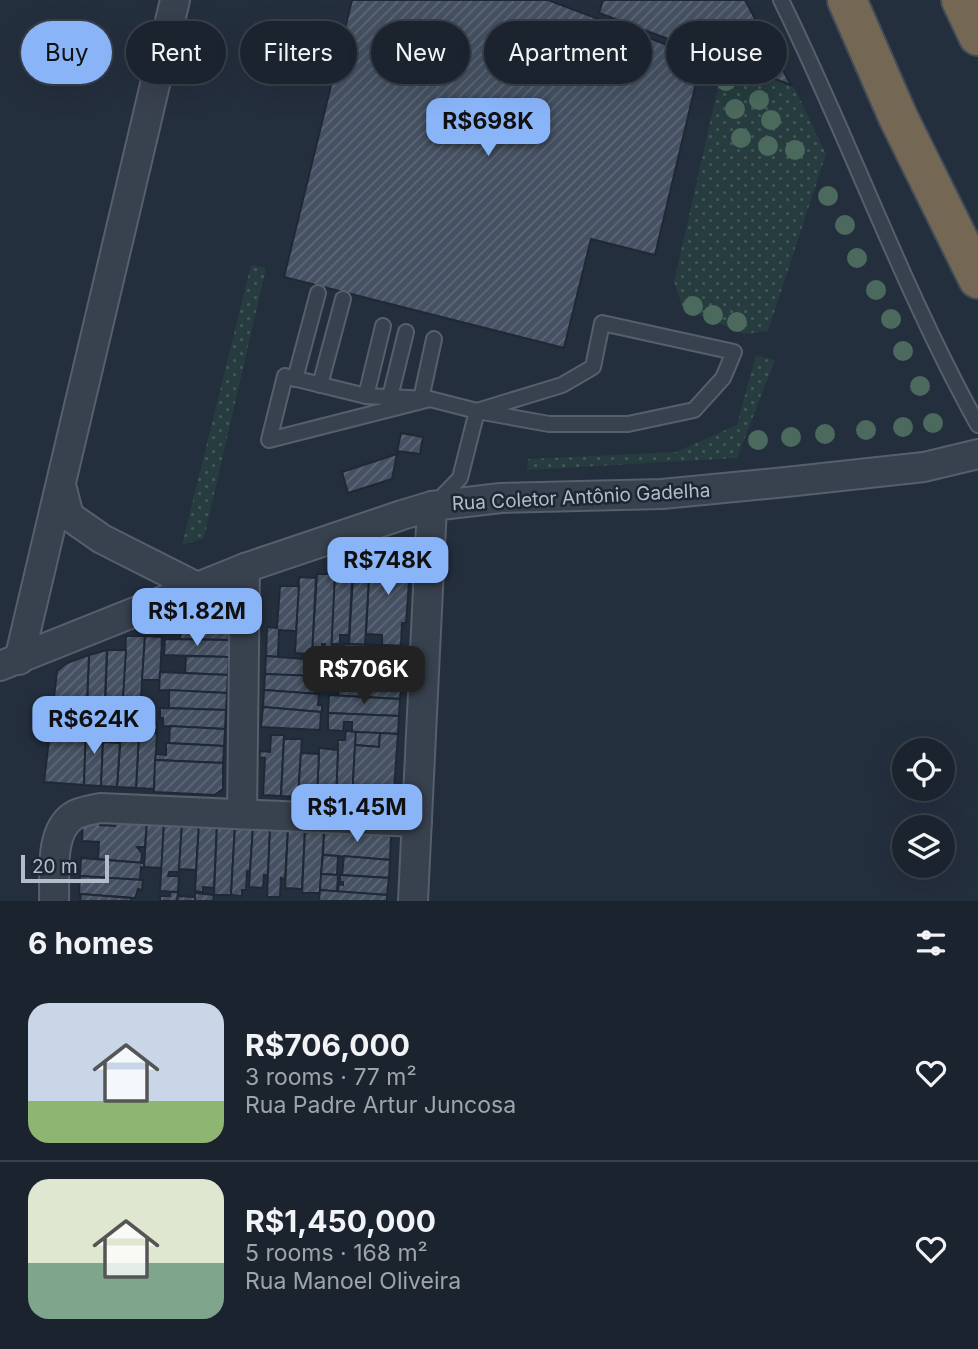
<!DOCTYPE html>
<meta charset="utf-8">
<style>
body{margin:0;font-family:Inter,sans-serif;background:#282f3a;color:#f1f3f6;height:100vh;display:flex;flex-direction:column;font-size:26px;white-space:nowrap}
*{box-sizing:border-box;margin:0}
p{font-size:23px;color:#a0a4aa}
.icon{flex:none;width:38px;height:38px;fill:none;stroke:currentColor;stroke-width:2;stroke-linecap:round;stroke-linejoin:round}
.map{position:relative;height:901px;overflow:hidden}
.panel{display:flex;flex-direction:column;background:#1b232e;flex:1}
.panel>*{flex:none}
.hud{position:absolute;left:21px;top:21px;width:936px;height:63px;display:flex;gap:14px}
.tools{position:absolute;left:892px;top:738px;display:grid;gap:14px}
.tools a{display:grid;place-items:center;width:63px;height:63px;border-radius:50%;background:#1b232e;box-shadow:0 7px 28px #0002,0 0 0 2px #39404a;font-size:35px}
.scale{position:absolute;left:21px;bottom:18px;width:88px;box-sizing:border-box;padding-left:7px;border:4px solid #b4bcc9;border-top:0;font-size:19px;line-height:24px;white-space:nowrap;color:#b4bcc9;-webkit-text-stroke:5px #1d2633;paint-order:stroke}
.price{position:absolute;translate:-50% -60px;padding:0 16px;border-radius:14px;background:#8ab4f8;color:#111;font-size:23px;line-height:46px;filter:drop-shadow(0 2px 4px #0008)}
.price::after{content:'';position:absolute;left:50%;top:42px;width:21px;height:16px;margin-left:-10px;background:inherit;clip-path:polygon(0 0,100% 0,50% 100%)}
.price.active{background:#222;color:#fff}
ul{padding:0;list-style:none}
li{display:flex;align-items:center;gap:21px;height:175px;padding:0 28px}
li+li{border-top:2px solid #39404a}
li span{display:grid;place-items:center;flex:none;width:196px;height:140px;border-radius:21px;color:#555}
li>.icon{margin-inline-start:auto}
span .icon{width:84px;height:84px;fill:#fffc;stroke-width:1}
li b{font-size:30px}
h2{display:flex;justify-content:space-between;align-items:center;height:84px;padding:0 28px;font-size:30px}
.tag{padding:0 24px;border-radius:32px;background:#1b232e;box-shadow:0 7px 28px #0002,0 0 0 2px #39404a;font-size:24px;line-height:63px}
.tag.active{background:#8ab4f8;color:#111}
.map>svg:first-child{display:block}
</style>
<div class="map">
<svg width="978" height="901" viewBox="0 0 978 901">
<defs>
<pattern id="grass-dots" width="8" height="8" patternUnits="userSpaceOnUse" patternTransform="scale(1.75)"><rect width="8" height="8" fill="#263c3f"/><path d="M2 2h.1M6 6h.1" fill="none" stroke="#435659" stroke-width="1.8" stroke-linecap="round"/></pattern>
<pattern id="building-hatch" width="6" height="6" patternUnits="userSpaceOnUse" patternTransform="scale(1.75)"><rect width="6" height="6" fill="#455162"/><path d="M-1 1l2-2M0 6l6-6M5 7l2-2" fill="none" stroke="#5d6877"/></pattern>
</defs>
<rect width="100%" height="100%" fill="#242f3e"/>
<!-- grass -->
<g fill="url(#grass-dots)">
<path d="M 724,61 L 794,87 L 826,154 L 768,331 L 745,334 L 683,308 L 674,282 Z"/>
<path d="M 251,265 L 266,268 L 204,538 L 182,545 Z"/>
<path d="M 756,355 L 775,360 L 737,458 L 527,470 L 528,459 L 676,452 L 737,425 Z"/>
</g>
<!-- building -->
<g fill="url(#building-hatch)" stroke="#1f2835" stroke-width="2">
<path d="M 352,0 L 548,0 L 702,58 L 655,255 L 591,239 L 564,348 L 284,277 Z"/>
<path d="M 603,0 L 745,0 L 791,85 L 599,13 Z"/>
<path d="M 401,433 L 423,437 L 420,454 L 397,451 Z"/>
<path d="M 397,454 L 392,479 L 348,493 L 342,472 Z"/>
<path d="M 411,555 L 406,623 L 402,623 L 401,646 L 382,645 L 382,635 L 366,634 L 370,557 Z"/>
<path d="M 354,559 L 370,560 L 365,645 L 349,644 Z"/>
<path d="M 353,564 L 349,635 L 340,635 L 340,644 L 331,644 L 335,565 Z"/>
<path d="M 317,574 L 335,574 L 331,654 L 324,654 L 325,644 L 322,644 L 321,652 L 312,651 Z"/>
<path d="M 299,577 L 316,578 L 312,654 L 295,653 Z"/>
<path d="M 280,586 L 299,586 L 296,631 L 279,630 L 278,657 L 266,656 L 267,627 L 277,628 Z"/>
<path d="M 226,601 L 231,606 L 230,640 L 180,639 L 181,619 Z"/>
<path d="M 126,636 L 145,636 L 139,729 L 121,727 Z"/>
<path d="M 145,636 L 162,637 L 160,680 L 142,680 Z"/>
<path d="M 165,639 L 230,640 L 229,657 L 164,655 Z"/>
<path d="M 344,644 L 401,646 L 400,664 L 330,661 L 331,649 L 343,649 Z"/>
<path d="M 107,650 L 126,650 L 122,713 L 105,713 Z"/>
<path d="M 107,650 L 104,720 L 94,719 L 94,725 L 86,725 L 89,655 Z"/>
<path d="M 89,655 L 86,725 L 51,723 L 57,671 L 67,663 Z"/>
<path d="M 186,656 L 229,657 L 228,675 L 185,673 Z"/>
<path d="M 266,656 L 330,661 L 330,668 L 327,668 L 326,677 L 265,674 Z"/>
<path d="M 330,661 L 406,664 L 405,681 L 333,677 L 334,667 L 330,667 Z"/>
<path d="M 160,672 L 228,675 L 227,693 L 159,690 Z"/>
<path d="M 265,674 L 317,676 L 315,694 L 264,690 Z"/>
<path d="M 330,677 L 402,681 L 400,699 L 338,696 L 339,687 L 329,684 Z"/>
<path d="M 169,690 L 227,693 L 226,710 L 169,708 Z"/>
<path d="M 264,690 L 319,694 L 318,705 L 322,705 L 322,712 L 263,707 Z"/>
<path d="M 329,695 L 400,699 L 399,716 L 328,713 Z"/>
<path d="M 263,707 L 321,712 L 320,730 L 261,727 Z"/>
<path d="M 160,708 L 226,710 L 225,729 L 163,726 L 163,718 L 160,718 Z"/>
<path d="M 328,713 L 399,716 L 398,734 L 352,732 L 352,722 L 344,722 L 343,731 L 328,730 Z"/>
<path d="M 104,720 L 121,721 L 121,727 L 104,726 Z"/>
<path d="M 51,723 L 70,724 L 70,730 L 86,730 L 84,785 L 44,782 Z"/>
<path d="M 140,723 L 157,724 L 157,730 L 139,729 Z"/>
<path d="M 86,725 L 104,726 L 104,736 L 98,736 L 98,742 L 103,742 L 101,786 L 84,785 Z"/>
<path d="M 170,726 L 225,729 L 224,746 L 169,743 Z"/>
<path d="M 346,731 L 356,732 L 352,800 L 336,799 L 338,740 L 345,740 Z"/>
<path d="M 139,732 L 157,733 L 154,789 L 136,788 Z"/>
<path d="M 356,732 L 380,733 L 379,747 L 355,745 Z"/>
<path d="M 121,733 L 139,734 L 136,788 L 117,787 Z"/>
<path d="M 380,733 L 398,734 L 393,803 L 352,800 L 355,745 L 379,747 Z"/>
<path d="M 271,735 L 284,735 L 281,796 L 263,795 L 265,758 L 259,757 L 260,751 L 270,752 Z"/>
<path d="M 284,739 L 302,739 L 298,797 L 281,796 Z"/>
<path d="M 103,742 L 120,743 L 117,787 L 101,786 Z"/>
<path d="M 166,743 L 224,746 L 223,763 L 155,760 L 156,754 L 166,755 Z"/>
<path d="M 319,748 L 338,750 L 336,799 L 317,798 Z"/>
<path d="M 301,753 L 319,754 L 317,798 L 298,797 Z"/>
<path d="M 155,760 L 223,763 L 223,789 L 214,795 L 154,792 Z"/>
<path d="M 128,819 L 147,820 L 145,847 L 137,847 L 142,853 L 141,863 L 98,859 L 99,842 L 82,841 L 83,820 L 101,821 L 100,825 L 115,826 L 116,824 L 128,824 Z"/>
<path d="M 147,821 L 164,822 L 162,868 L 144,867 Z"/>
<path d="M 164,822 L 182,823 L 179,872 L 169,872 L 168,876 L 179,876 L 178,892 L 160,891 Z"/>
<path d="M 182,823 L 199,824 L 196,870 L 179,869 Z"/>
<path d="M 199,824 L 217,825 L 214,888 L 203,887 L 203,892 L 195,891 Z"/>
<path d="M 217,825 L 235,826 L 231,895 L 214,895 Z"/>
<path d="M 235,826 L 253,827 L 250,871 L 247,871 L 246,890 L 242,890 L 242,896 L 231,895 Z"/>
<path d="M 253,827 L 270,829 L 268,875 L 264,875 L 263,888 L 249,887 Z"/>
<path d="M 324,828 L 391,833 L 390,860 L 323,855 Z"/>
<path d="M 270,829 L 288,830 L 285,879 L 281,878 L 280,897 L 267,897 Z"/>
<path d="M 288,830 L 305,831 L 302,889 L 285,888 Z"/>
<path d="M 305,831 L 324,832 L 320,893 L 302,893 Z"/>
<path d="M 323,855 L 338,856 L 337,875 L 321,874 Z"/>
<path d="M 344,856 L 390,860 L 389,878 L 342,875 Z"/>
<path d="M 81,858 L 144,863 L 144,868 L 141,867 L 140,880 L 80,876 Z"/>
<path d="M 321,874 L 338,875 L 337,892 L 320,890 Z"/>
<path d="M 340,875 L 389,878 L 387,895 L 338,892 L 339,884 L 343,885 L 343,882 L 340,882 Z"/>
<path d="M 80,876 L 143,880 L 142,890 L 138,889 L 135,898 L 79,894 Z"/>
<path d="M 320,890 L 387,895 L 387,901 L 319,901 Z"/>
<path d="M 170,892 L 178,892 L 177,901 L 160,901 L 160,896 L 170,896 Z"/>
<path d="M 195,893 L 214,895 L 213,901 L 195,901 Z"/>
<path d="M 81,894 L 131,898 L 131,901 L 80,901 Z"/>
<path d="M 178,896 L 195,897 L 195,901 L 177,901 Z"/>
</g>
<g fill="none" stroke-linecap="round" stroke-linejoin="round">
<!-- lane casing -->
<g stroke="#565f6c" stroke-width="18">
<g id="lane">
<path d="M 781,0 C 850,140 902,288 978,425"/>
<path d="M 602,323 L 734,352 L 723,378 L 694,410 L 628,424 L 549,424 L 477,411 L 562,385 L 593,367 Z"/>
<path d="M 295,379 L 318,293"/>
<path d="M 320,385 L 343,299"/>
<path d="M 366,396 L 383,326"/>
<path d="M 390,397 L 406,332"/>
<path d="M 421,399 L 434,339"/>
<path d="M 430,399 L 269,440 L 285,376 L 366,396 L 430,399 L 477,411 L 460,478 L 436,503"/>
</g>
</g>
<!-- street casing -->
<g stroke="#565f6c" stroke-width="32">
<g id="street">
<path d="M 61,485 L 69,516 L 102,539 L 197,587"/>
<path d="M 19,660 L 175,0"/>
<path d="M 0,666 L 245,568 L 402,515 L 432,506 L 501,498 L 662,494 L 786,482 L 924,467 L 978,454"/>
<path d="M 242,814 L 245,568"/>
<path d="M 54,901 C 55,876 49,832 73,816 C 80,811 92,810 100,808 L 417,822"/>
<path d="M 413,901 L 432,506"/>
</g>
</g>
<!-- highway casing -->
<g stroke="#434c59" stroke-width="42">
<g id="highway">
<path d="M 847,0 L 898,117 L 978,279"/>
<path d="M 961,0 L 978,36"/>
</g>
</g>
<!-- lane -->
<use href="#lane" stroke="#38414e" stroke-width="14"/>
<!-- street -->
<use href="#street" stroke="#38414e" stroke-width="28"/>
<!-- highway -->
<use href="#highway" stroke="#746855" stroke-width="38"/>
</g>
<!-- trees -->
<g fill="#4b6a5d">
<circle cx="726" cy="81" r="10"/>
<circle cx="759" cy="100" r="10"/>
<circle cx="735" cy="109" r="10"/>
<circle cx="771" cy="120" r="10"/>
<circle cx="741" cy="138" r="10"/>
<circle cx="768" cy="146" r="10"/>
<circle cx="795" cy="150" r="10"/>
<circle cx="828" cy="196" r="10"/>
<circle cx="845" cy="225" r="10"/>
<circle cx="857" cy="258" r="10"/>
<circle cx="876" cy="290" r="10"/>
<circle cx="693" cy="306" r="10"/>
<circle cx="713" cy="315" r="10"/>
<circle cx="891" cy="319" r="10"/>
<circle cx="737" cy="322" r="10"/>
<circle cx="903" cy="351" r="10"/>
<circle cx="920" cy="386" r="10"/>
<circle cx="933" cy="423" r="10"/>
<circle cx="903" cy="427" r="10"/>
<circle cx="866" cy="430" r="10"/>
<circle cx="825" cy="434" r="10"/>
<circle cx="791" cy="437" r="10"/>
<circle cx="758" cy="440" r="10"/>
</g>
<g text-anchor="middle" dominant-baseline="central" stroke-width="5" stroke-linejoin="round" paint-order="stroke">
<!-- street labels -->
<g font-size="19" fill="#b4bcc9" stroke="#1d2633">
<text transform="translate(581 497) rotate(-3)">Rua Coletor Antônio Gadelha</text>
</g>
</g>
</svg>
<div class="tools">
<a><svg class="icon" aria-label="locate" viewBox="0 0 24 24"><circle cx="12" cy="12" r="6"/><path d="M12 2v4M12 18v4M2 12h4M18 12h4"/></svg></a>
<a><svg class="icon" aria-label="layers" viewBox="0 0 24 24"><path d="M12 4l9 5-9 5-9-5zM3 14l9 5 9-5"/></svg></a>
</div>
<div class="scale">20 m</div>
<b class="price" style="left:488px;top:158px">R$698K</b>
<b class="price" style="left:388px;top:597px">R$748K</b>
<b class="price" style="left:197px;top:648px">R$1.82M</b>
<b class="price active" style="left:364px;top:706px">R$706K</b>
<b class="price" style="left:94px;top:756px">R$624K</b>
<b class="price" style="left:357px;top:844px">R$1.45M</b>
<div class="hud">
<a class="tag active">Buy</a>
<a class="tag">Rent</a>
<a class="tag">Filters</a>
<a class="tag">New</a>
<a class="tag">Apartment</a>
<a class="tag">House</a>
</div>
</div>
<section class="panel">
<h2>6 homes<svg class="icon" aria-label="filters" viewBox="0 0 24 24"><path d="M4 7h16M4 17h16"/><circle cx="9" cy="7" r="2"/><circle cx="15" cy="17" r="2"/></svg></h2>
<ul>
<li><span style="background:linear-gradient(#c9d6e8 70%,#8fb573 0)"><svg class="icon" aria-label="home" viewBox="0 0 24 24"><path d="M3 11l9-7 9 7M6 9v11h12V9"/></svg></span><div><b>R$706,000</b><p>3 rooms · 77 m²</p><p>Rua Padre Artur Juncosa</p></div><svg class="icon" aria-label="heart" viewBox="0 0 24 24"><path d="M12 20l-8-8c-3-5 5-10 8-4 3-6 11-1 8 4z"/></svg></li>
<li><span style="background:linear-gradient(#dfe7d0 60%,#7fa58c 0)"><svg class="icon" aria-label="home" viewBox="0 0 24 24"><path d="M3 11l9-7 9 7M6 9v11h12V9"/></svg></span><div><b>R$1,450,000</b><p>5 rooms · 168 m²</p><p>Rua Manoel Oliveira</p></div><svg class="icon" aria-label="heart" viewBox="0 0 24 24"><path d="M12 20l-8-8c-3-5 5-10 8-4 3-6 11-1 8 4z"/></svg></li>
</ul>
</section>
